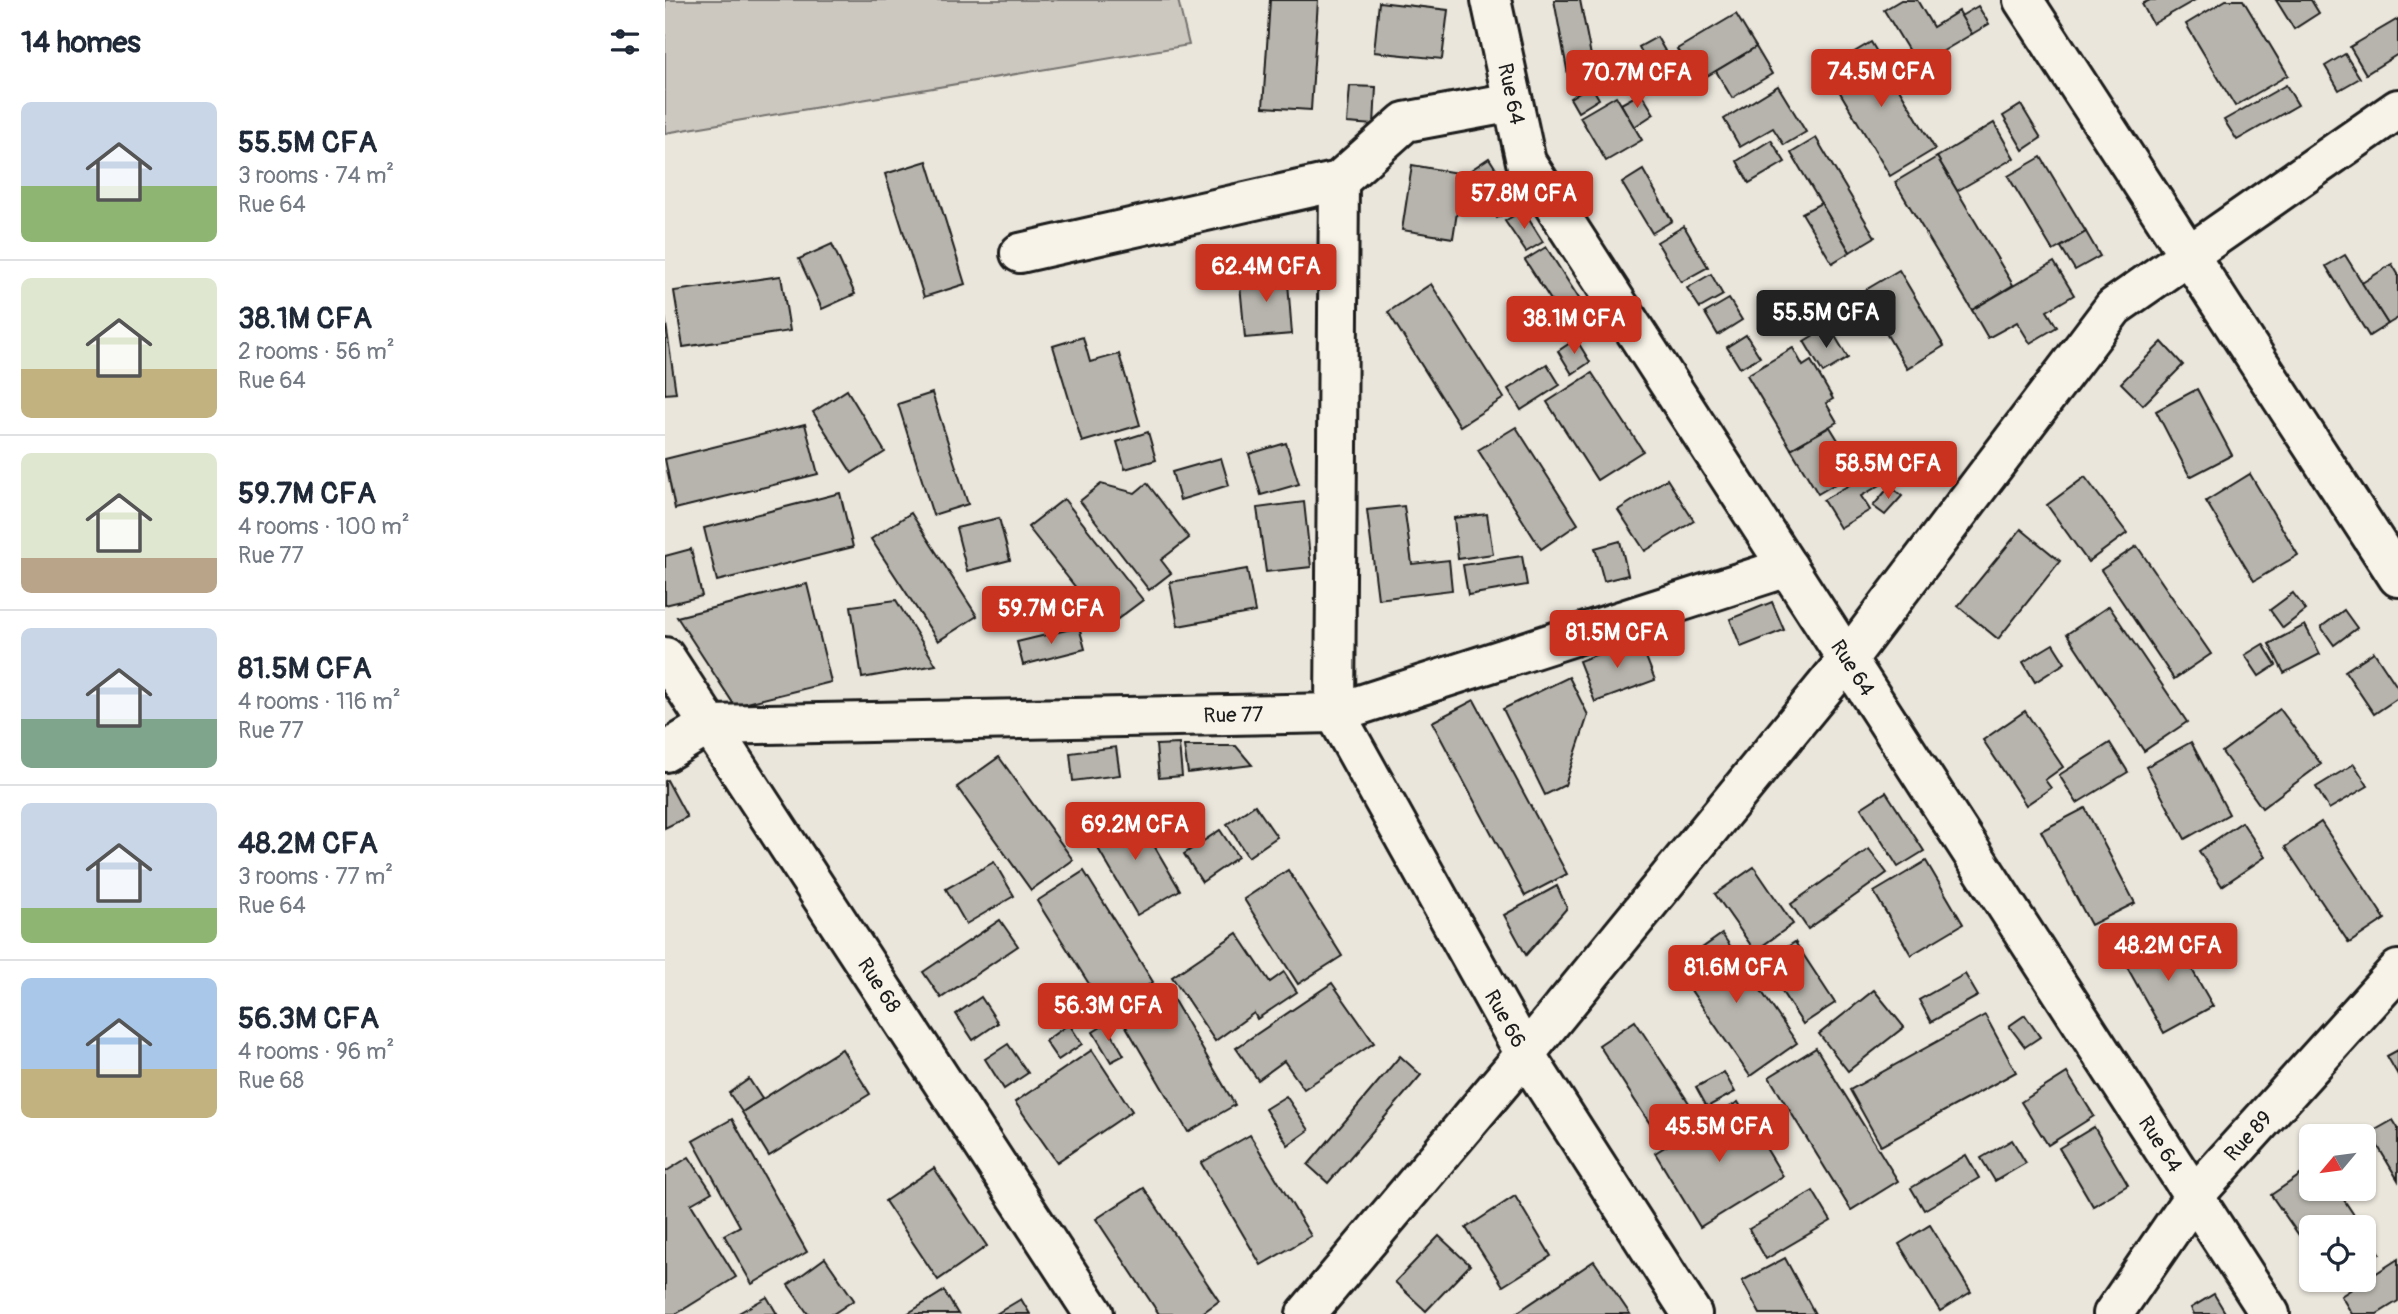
<!DOCTYPE html>
<meta charset="utf-8">
<style>
body{margin:0;font-family:Pangolin,sans-serif;background:#f6f6f7;color:#1f2937;height:100vh;display:flex;flex-direction:column;font-size:26px;white-space:nowrap}
*{box-sizing:border-box;margin:0}
p{font-size:23px;color:#747a83}
.icon{flex:none;width:38px;height:38px;fill:none;stroke:currentColor;stroke-width:2;stroke-linecap:round;stroke-linejoin:round}
.map{position:relative;flex:1;overflow:hidden}
.side{display:flex;flex-direction:column;background:#fff;width:665px}
.side>*{flex:none}
.needle{width:46px;rotate:241deg}
.fabs{position:absolute;left:1634px;top:1124px;display:grid;gap:14px}
.fabs a{display:grid;place-items:center;width:77px;height:77px;border-radius:10px;background:#fff;box-shadow:0 2px 5px #0004;font-size:35px}
.price{position:absolute;translate:-50% -60px;padding:0 16px;border-radius:7px;background:#c8321e;color:#fff;font-size:23px;line-height:46px;filter:drop-shadow(0 2px 4px #0008)}
.price::after{content:'';position:absolute;left:50%;top:42px;width:21px;height:16px;margin-left:-10px;background:inherit;clip-path:polygon(0 0,100% 0,50% 100%)}
.price.selected{background:#222;color:#fff}
ul{padding:0;list-style:none}
li{display:flex;align-items:center;gap:21px;height:175px;padding:0 21px}
li+li{border-top:2px solid #e0e1e3}
li span{display:grid;place-items:center;flex:none;width:196px;height:140px;border-radius:10px;color:#555}
li>.icon{margin-inline-start:auto}
span .icon{width:84px;height:84px;fill:#fffc;stroke-width:1}
li b{font-size:30px}
h2{display:flex;justify-content:space-between;align-items:center;height:84px;padding:0 21px;font-size:30px}
main{display:flex;flex:1;min-height:0}
.map>svg:first-child{display:block}
</style>
<main>
<section class="side">
<h2>14 homes<svg class="icon" aria-label="filters" viewBox="0 0 24 24"><path d="M4 7h16M4 17h16"/><circle cx="9" cy="7" r="2"/><circle cx="15" cy="17" r="2"/></svg></h2>
<ul>
<li><span style="background:linear-gradient(#c9d6e8 60%,#8fb573 0)"><svg class="icon" aria-label="home" viewBox="0 0 24 24"><path d="M3 11l9-7 9 7M6 9v11h12V9"/></svg></span><div><b>55.5M CFA</b><p>3 rooms · 74 m²</p><p>Rue 64</p></div></li>
<li><span style="background:linear-gradient(#dfe7d0 65%,#c2b280 0)"><svg class="icon" aria-label="home" viewBox="0 0 24 24"><path d="M3 11l9-7 9 7M6 9v11h12V9"/></svg></span><div><b>38.1M CFA</b><p>2 rooms · 56 m²</p><p>Rue 64</p></div></li>
<li><span style="background:linear-gradient(#dfe7d0 75%,#b9a48a 0)"><svg class="icon" aria-label="home" viewBox="0 0 24 24"><path d="M3 11l9-7 9 7M6 9v11h12V9"/></svg></span><div><b>59.7M CFA</b><p>4 rooms · 100 m²</p><p>Rue 77</p></div></li>
<li><span style="background:linear-gradient(#c9d6e8 65%,#7fa58c 0)"><svg class="icon" aria-label="home" viewBox="0 0 24 24"><path d="M3 11l9-7 9 7M6 9v11h12V9"/></svg></span><div><b>81.5M CFA</b><p>4 rooms · 116 m²</p><p>Rue 77</p></div></li>
<li><span style="background:linear-gradient(#c9d6e8 75%,#8fb573 0)"><svg class="icon" aria-label="home" viewBox="0 0 24 24"><path d="M3 11l9-7 9 7M6 9v11h12V9"/></svg></span><div><b>48.2M CFA</b><p>3 rooms · 77 m²</p><p>Rue 64</p></div></li>
<li><span style="background:linear-gradient(#a9c7e8 65%,#c2b280 0)"><svg class="icon" aria-label="home" viewBox="0 0 24 24"><path d="M3 11l9-7 9 7M6 9v11h12V9"/></svg></span><div><b>56.3M CFA</b><p>4 rooms · 96 m²</p><p>Rue 68</p></div></li>
</ul>
</section>
<div class="map">
<svg width="1733" height="1314" viewBox="0 0 1733 1314">
<rect width="100%" height="100%" fill="#eae6dc"/>
<filter id="ink" filterUnits="userSpaceOnUse"><feTurbulence type="fractalNoise" baseFrequency=".0143" numOctaves="2"/><feDisplacementMap in="SourceGraphic" scale="14" xChannelSelector="R" yChannelSelector="G"/><feConvolveMatrix kernelMatrix="1 2 1 2 8 2 1 2 1" color-interpolation-filters="sRGB"/></filter>
<g filter="url(#ink)">
<!-- green -->
<path fill="#ccc8c0" stroke="#74726e" stroke-width="2" d="M 0,0 L 513,0 L 524,45 L 0,133 Z"/>
<!-- building -->
<g fill="#b6b4ac" stroke="#1c1c1c" stroke-width="2">
<path d="M 605,0 L 653,0 L 646,110 L 598,107 Z"/>
<path d="M 889,0 L 915,0 L 930,76 L 904,80 Z"/>
<path d="M 1236,0 L 1252,0 L 1268,27 L 1294,11 L 1307,34 L 1253,66 L 1219,10 Z"/>
<path d="M 1485,0 L 1530,0 L 1488,24 L 1477,4 Z"/>
<path d="M 1561,0 L 1578,0 L 1623,75 L 1570,106 L 1521,24 Z"/>
<path d="M 1611,0 L 1646,0 L 1654,13 L 1629,29 Z"/>
<path d="M 714,2 L 783,10 L 777,59 L 709,52 Z"/>
<path d="M 1313,6 L 1324,24 L 1307,34 L 1296,16 Z"/>
<path d="M 1071,14 L 1091,47 L 1032,82 L 1012,49 Z"/>
<path d="M 1733,19 L 1733,54 L 1701,74 L 1685,47 Z"/>
<path d="M 992,37 L 1000,51 L 982,62 L 974,47 Z"/>
<path d="M 1206,42 L 1270,149 L 1225,176 L 1161,69 Z"/>
<path d="M 1091,47 L 1107,74 L 1067,98 L 1051,71 Z"/>
<path d="M 1680,54 L 1695,78 L 1674,90 L 1660,66 Z"/>
<path d="M 926,85 L 934,99 L 913,112 L 905,98 Z"/>
<path d="M 1621,85 L 1633,105 L 1572,140 L 1559,120 Z"/>
<path d="M 685,86 L 711,87 L 709,125 L 682,123 Z"/>
<path d="M 1113,86 L 1141,132 L 1119,145 L 1108,128 L 1075,147 L 1059,119 Z"/>
<path d="M 976,93 L 989,114 L 969,127 L 956,104 Z"/>
<path d="M 951,96 L 977,140 L 941,161 L 915,117 Z"/>
<path d="M 1356,105 L 1376,138 L 1358,150 L 1338,116 Z"/>
<path d="M 1329,123 L 1349,158 L 1292,191 L 1272,157 Z"/>
<path d="M 1151,138 L 1210,237 L 1185,252 L 1126,153 Z"/>
<path d="M 1106,140 L 1120,162 L 1084,183 L 1072,161 Z"/>
<path d="M 1272,157 L 1348,285 L 1307,310 L 1230,182 Z"/>
<path d="M 1376,157 L 1421,232 L 1388,251 L 1343,176 Z"/>
<path d="M 824,158 L 854,205 L 832,218 L 803,172 Z"/>
<path d="M 262,161 L 300,284 L 259,297 L 220,174 Z"/>
<path d="M 747,165 L 798,174 L 788,238 L 737,230 Z"/>
<path d="M 978,170 L 1007,221 L 987,233 L 957,183 Z"/>
<path d="M 1156,203 L 1185,252 L 1167,263 L 1137,213 Z"/>
<path d="M 858,210 L 878,242 L 861,252 L 840,221 Z"/>
<path d="M 1019,226 L 1043,267 L 1016,282 L 992,242 Z"/>
<path d="M 1421,232 L 1435,256 L 1410,270 L 1396,247 Z"/>
<path d="M 167,244 L 190,294 L 157,309 L 134,259 Z"/>
<path d="M 881,247 L 924,314 L 904,328 L 860,260 Z"/>
<path d="M 1680,255 L 1723,324 L 1704,336 L 1661,266 Z"/>
<path d="M 1389,262 L 1409,295 L 1382,311 L 1392,327 L 1365,343 L 1352,322 L 1323,338 L 1307,310 Z"/>
<path d="M 1727,264 L 1733,274 L 1733,318 L 1723,324 L 1697,283 Z"/>
<path d="M 622,270 L 627,334 L 580,338 L 574,274 Z"/>
<path d="M 1234,270 L 1279,346 L 1242,369 L 1197,292 Z"/>
<path d="M 1046,274 L 1058,295 L 1035,308 L 1022,288 Z"/>
<path d="M 116,276 L 125,331 L 18,347 L 9,291 Z"/>
<path d="M 766,284 L 839,398 L 795,426 L 723,312 Z"/>
<path d="M 1064,299 L 1077,320 L 1053,335 L 1040,313 Z"/>
<path d="M 0,317 L 11,393 L 0,394 Z"/>
<path d="M 1164,326 L 1183,358 L 1158,373 L 1139,341 Z"/>
<path d="M 1081,335 L 1095,357 L 1075,368 L 1062,347 Z"/>
<path d="M 418,337 L 425,362 L 454,354 L 475,425 L 417,442 L 388,346 Z"/>
<path d="M 911,339 L 925,362 L 907,374 L 893,351 Z"/>
<path d="M 1497,342 L 1518,365 L 1478,405 L 1456,383 Z"/>
<path d="M 1128,348 L 1138,366 L 1146,361 L 1168,399 L 1161,403 L 1172,422 L 1126,449 L 1082,375 Z"/>
<path d="M 882,364 L 895,385 L 856,410 L 843,389 Z"/>
<path d="M 927,373 L 978,451 L 932,480 L 882,402 Z"/>
<path d="M 1532,389 L 1567,455 L 1525,477 L 1491,411 Z"/>
<path d="M 182,390 L 220,452 L 187,473 L 148,412 Z"/>
<path d="M 267,393 L 303,504 L 268,515 L 233,404 Z"/>
<path d="M 140,424 L 153,474 L 10,509 L 0,459 Z"/>
<path d="M 851,427 L 913,524 L 876,549 L 813,450 Z"/>
<path d="M 1165,427 L 1192,471 L 1153,494 L 1126,449 Z"/>
<path d="M 483,432 L 491,460 L 460,469 L 452,442 Z"/>
<path d="M 621,443 L 634,484 L 596,495 L 584,454 Z"/>
<path d="M 1205,445 L 1215,461 L 1201,470 L 1191,454 Z"/>
<path d="M 556,458 L 564,485 L 515,500 L 507,472 Z"/>
<path d="M 1216,467 L 1224,480 L 1196,496 L 1205,510 L 1175,528 L 1158,500 Z"/>
<path d="M 1585,474 L 1633,555 L 1589,581 L 1541,501 Z"/>
<path d="M 1420,477 L 1462,533 L 1423,562 L 1382,505 Z"/>
<path d="M 1002,479 L 1029,521 L 980,551 L 953,510 Z"/>
<path d="M 482,483 L 524,538 L 496,560 L 506,573 L 484,590 L 415,501 L 436,484 L 470,493 Z"/>
<path d="M 1225,486 L 1237,496 L 1220,515 L 1208,506 Z"/>
<path d="M 175,493 L 188,547 L 52,581 L 39,528 Z"/>
<path d="M 399,499 L 478,600 L 442,627 L 363,527 Z"/>
<path d="M 639,502 L 646,567 L 601,572 L 592,508 Z"/>
<path d="M 739,506 L 747,564 L 784,560 L 787,590 L 713,599 L 702,510 Z"/>
<path d="M 246,513 L 312,616 L 273,641 L 206,539 Z"/>
<path d="M 822,514 L 828,554 L 793,559 L 789,518 Z"/>
<path d="M 334,518 L 345,560 L 302,571 L 291,528 Z"/>
<path d="M 1356,529 L 1395,561 L 1333,639 L 1293,606 Z"/>
<path d="M 955,541 L 963,575 L 939,581 L 930,548 Z"/>
<path d="M 1472,546 L 1546,654 L 1509,679 L 1436,570 Z"/>
<path d="M 26,549 L 37,596 L 0,605 L 0,556 Z"/>
<path d="M 857,556 L 862,585 L 803,595 L 798,565 Z"/>
<path d="M 582,569 L 590,612 L 513,626 L 505,582 Z"/>
<path d="M 142,584 L 166,682 L 70,706 L 12,617 Z"/>
<path d="M 1628,593 L 1641,610 L 1618,628 L 1605,610 Z"/>
<path d="M 231,600 L 271,665 L 197,678 L 186,606 Z"/>
<path d="M 1107,602 L 1119,630 L 1076,647 L 1065,619 Z"/>
<path d="M 1444,606 L 1522,722 L 1479,751 L 1402,634 Z"/>
<path d="M 1679,610 L 1692,628 L 1669,645 L 1656,627 Z"/>
<path d="M 1640,625 L 1655,654 L 1619,673 L 1604,644 Z"/>
<path d="M 414,627 L 420,649 L 358,665 L 352,642 Z"/>
<path d="M 974,639 L 990,680 L 930,702 L 914,661 Z"/>
<path d="M 1388,644 L 1400,663 L 1370,682 L 1358,662 Z"/>
<path d="M 1598,644 L 1611,665 L 1594,676 L 1580,655 Z"/>
<path d="M 1709,652 L 1733,688 L 1733,698 L 1709,714 L 1680,671 Z"/>
<path d="M 904,677 L 923,715 L 900,785 L 880,795 L 838,709 Z"/>
<path d="M 809,700 L 902,874 L 860,896 L 767,722 Z"/>
<path d="M 1615,709 L 1656,764 L 1597,808 L 1557,752 Z"/>
<path d="M 1360,711 L 1398,767 L 1380,780 L 1386,788 L 1361,805 L 1318,740 Z"/>
<path d="M 1526,742 L 1564,814 L 1520,839 L 1481,767 Z"/>
<path d="M 1445,743 L 1463,772 L 1412,803 L 1394,775 Z"/>
<path d="M 514,744 L 517,776 L 494,778 L 491,745 Z"/>
<path d="M 519,746 L 571,746 L 587,765 L 523,773 Z"/>
<path d="M 451,747 L 455,775 L 408,781 L 405,753 Z"/>
<path d="M 334,757 L 408,860 L 366,890 L 292,787 Z"/>
<path d="M 1689,764 L 1703,786 L 1664,809 L 1651,787 Z"/>
<path d="M 2,780 L 22,817 L 0,828 L 0,781 Z"/>
<path d="M 1221,792 L 1259,851 L 1233,867 L 1196,808 Z"/>
<path d="M 590,805 L 612,837 L 583,857 L 562,824 Z"/>
<path d="M 467,808 L 515,890 L 472,915 L 424,833 Z"/>
<path d="M 1420,808 L 1470,903 L 1426,925 L 1376,831 Z"/>
<path d="M 1577,822 L 1600,857 L 1557,886 L 1534,851 Z"/>
<path d="M 1656,822 L 1720,919 L 1684,943 L 1620,847 Z"/>
<path d="M 555,830 L 573,857 L 537,882 L 519,854 Z"/>
<path d="M 1204,849 L 1222,873 L 1143,929 L 1126,904 Z"/>
<path d="M 1261,861 L 1298,924 L 1246,955 L 1209,892 Z"/>
<path d="M 329,862 L 349,896 L 301,924 L 281,889 Z"/>
<path d="M 1089,867 L 1128,924 L 1090,951 L 1050,894 Z"/>
<path d="M 623,870 L 677,956 L 633,984 L 579,899 Z"/>
<path d="M 419,871 L 488,982 L 441,1011 L 372,901 Z"/>
<path d="M 892,886 L 902,908 L 861,955 L 839,915 Z"/>
<path d="M 335,920 L 353,946 L 276,998 L 258,972 Z"/>
<path d="M 572,933 L 605,982 L 619,972 L 632,992 L 592,1019 L 589,1013 L 550,1041 L 507,977 Z"/>
<path d="M 1506,933 L 1548,1006 L 1499,1033 L 1458,960 Z"/>
<path d="M 1057,934 L 1132,1043 L 1085,1076 L 1010,967 Z"/>
<path d="M 1130,942 L 1170,1003 L 1138,1024 L 1098,963 Z"/>
<path d="M 1300,974 L 1313,996 L 1266,1022 L 1254,1000 Z"/>
<path d="M 667,983 L 709,1043 L 639,1089 L 619,1061 L 593,1080 L 571,1048 Z"/>
<path d="M 503,990 L 570,1105 L 523,1132 L 456,1018 Z"/>
<path d="M 1209,990 L 1239,1027 L 1183,1071 L 1154,1034 Z"/>
<path d="M 316,997 L 333,1023 L 308,1040 L 291,1014 Z"/>
<path d="M 1320,1015 L 1351,1072 L 1216,1146 L 1185,1090 Z"/>
<path d="M 1360,1015 L 1375,1037 L 1360,1047 L 1344,1026 Z"/>
<path d="M 970,1021 L 1028,1109 L 991,1133 L 934,1045 Z"/>
<path d="M 404,1024 L 417,1044 L 393,1060 L 380,1041 Z"/>
<path d="M 441,1024 L 459,1055 L 446,1062 L 428,1032 Z"/>
<path d="M 343,1044 L 363,1073 L 339,1089 L 320,1059 Z"/>
<path d="M 1151,1048 L 1233,1181 L 1186,1210 L 1104,1077 Z"/>
<path d="M 177,1049 L 205,1094 L 104,1156 L 77,1112 Z"/>
<path d="M 427,1050 L 467,1111 L 392,1162 L 350,1102 Z"/>
<path d="M 1733,1050 L 1733,1075 L 1722,1056 Z"/>
<path d="M 735,1056 L 756,1075 L 663,1183 L 643,1165 Z"/>
<path d="M 1059,1072 L 1070,1092 L 1042,1107 L 1031,1087 Z"/>
<path d="M 1402,1073 L 1429,1116 L 1383,1145 L 1356,1102 Z"/>
<path d="M 84,1079 L 97,1099 L 77,1112 L 64,1093 Z"/>
<path d="M 621,1096 L 644,1130 L 623,1145 L 600,1109 Z"/>
<path d="M 1073,1102 L 1118,1176 L 1035,1227 L 990,1153 Z"/>
<path d="M 67,1119 L 142,1252 L 87,1284 L 59,1235 L 75,1226 L 28,1141 Z"/>
<path d="M 1728,1120 L 1733,1128 L 1733,1180 L 1705,1133 Z"/>
<path d="M 1429,1127 L 1463,1185 L 1428,1206 L 1394,1148 Z"/>
<path d="M 585,1135 L 646,1236 L 596,1265 L 536,1163 Z"/>
<path d="M 1347,1140 L 1361,1163 L 1330,1181 L 1316,1158 Z"/>
<path d="M 1301,1155 L 1314,1178 L 1259,1210 L 1246,1188 Z"/>
<path d="M 24,1157 L 47,1192 L 26,1204 L 71,1277 L 11,1314 L 0,1314 L 0,1172 Z"/>
<path d="M 1647,1167 L 1647,1188 L 1671,1188 L 1697,1227 L 1647,1227 L 1647,1254 L 1606,1195 Z"/>
<path d="M 269,1168 L 322,1246 L 273,1280 L 220,1201 Z"/>
<path d="M 479,1188 L 554,1301 L 536,1314 L 494,1314 L 431,1219 Z"/>
<path d="M 1148,1191 L 1166,1221 L 1101,1259 L 1084,1229 Z"/>
<path d="M 850,1196 L 886,1256 L 838,1286 L 801,1228 Z"/>
<path d="M 1265,1225 L 1306,1292 L 1275,1311 L 1234,1244 Z"/>
<path d="M 1699,1229 L 1715,1253 L 1699,1264 Z"/>
<path d="M 774,1236 L 805,1265 L 761,1311 L 730,1282 Z"/>
<path d="M 160,1258 L 189,1300 L 168,1314 L 143,1314 L 123,1285 Z"/>
<path d="M 1120,1258 L 1150,1314 L 1095,1314 L 1077,1281 Z"/>
<path d="M 1733,1259 L 1733,1301 L 1712,1314 L 1687,1314 L 1676,1296 Z"/>
<path d="M 929,1261 L 965,1314 L 850,1314 Z"/>
<path d="M 279,1291 L 293,1314 L 242,1314 Z"/>
<path d="M 1549,1294 L 1561,1314 L 1529,1314 L 1526,1308 Z"/>
<path d="M 102,1297 L 112,1314 L 72,1314 Z"/>
<path d="M 356,1299 L 365,1314 L 331,1314 Z"/>
</g>
<g fill="none" stroke-linecap="round" stroke-linejoin="round">
<!-- minor casing -->
<g stroke="#1c1c1c" stroke-width="44">
<g id="minor">
<path id="s1" d="M 826,0 L 861,162 L 1605,1314"/>
<path d="M 1358,0 L 1733,577"/>
<path id="s2" d="M 674,181 L 670,713 L 860,1054 L 1027,1314"/>
<path d="M 355,253 L 674,181 L 740,122 L 848,102"/>
<path id="s3" d="M 0,657 L 429,1314"/>
<path id="s4" d="M 0,752 L 44,725 L 670,713 L 1123,567"/>
<path d="M 641,1314 L 860,1054 L 1182,660 L 1449,307 L 1733,109"/>
<path id="s5" d="M 1448,1314 L 1529,1196 L 1733,970"/>
</g>
</g>
<!-- minor -->
<use href="#minor" stroke="#f7f3e8" stroke-width="38"/>
</g>
</g>
<g text-anchor="middle" dominant-baseline="central" stroke-width="6" stroke-linejoin="round" paint-order="stroke">
<!-- street labels -->
<g font-size="21" fill="#1c1c1c" stroke="#f7f3e8">
<text stroke="none"><textPath href="#s1" startOffset="96">Rue 64</textPath></text>
<text stroke="none"><textPath href="#s1" startOffset="768">Rue 64</textPath></text>
<text stroke="none"><textPath href="#s4" startOffset="576">Rue 77</textPath></text>
<text stroke="none"><textPath href="#s3" startOffset="392">Rue 68</textPath></text>
<text stroke="none"><textPath href="#s2" startOffset="882">Rue 66</textPath></text>
<text stroke="none"><textPath href="#s5" startOffset="224">Rue 89</textPath></text>
<text stroke="none"><textPath href="#s1" startOffset="1335">Rue 64</textPath></text>
</g>
</g>
</svg>
<div class="fabs">
<a><svg class="needle" viewBox="-14 -14 28 28"><path d="M0-13l5 13h-10z" fill="#e53935"/><path d="M0 13l5-13h-10z" fill="#747a83"/></svg></a>
<a><svg class="icon" aria-label="locate" viewBox="0 0 24 24"><circle cx="12" cy="12" r="6"/><path d="M12 2v4M12 18v4M2 12h4M18 12h4"/></svg></a>
</div>
<b class="price" style="left:1216px;top:109px">74.5M CFA</b>
<b class="price" style="left:972px;top:110px">70.7M CFA</b>
<b class="price" style="left:859px;top:231px">57.8M CFA</b>
<b class="price" style="left:601px;top:304px">62.4M CFA</b>
<b class="price selected" style="left:1161px;top:350px">55.5M CFA</b>
<b class="price" style="left:909px;top:356px">38.1M CFA</b>
<b class="price" style="left:1223px;top:501px">58.5M CFA</b>
<b class="price" style="left:386px;top:646px">59.7M CFA</b>
<b class="price" style="left:952px;top:670px">81.5M CFA</b>
<b class="price" style="left:470px;top:862px">69.2M CFA</b>
<b class="price" style="left:1503px;top:983px">48.2M CFA</b>
<b class="price" style="left:1071px;top:1005px">81.6M CFA</b>
<b class="price" style="left:443px;top:1043px">56.3M CFA</b>
<b class="price" style="left:1054px;top:1164px">45.5M CFA</b>
</div>
</main>
